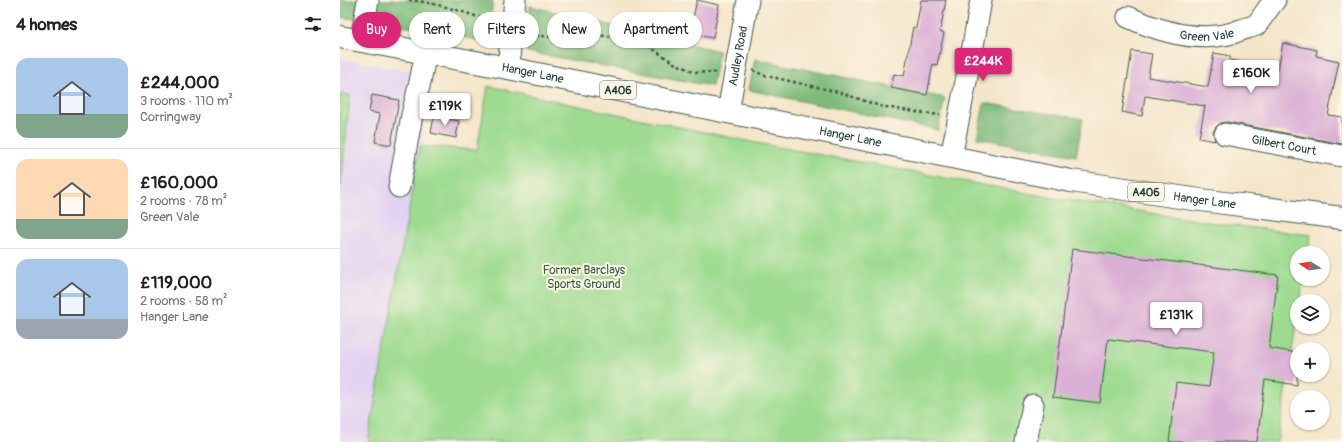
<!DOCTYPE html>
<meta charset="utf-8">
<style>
body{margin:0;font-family:Pangolin,sans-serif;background:#f6f6f6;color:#202124;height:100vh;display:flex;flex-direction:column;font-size:15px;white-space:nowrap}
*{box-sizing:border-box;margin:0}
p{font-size:13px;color:#757577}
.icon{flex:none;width:22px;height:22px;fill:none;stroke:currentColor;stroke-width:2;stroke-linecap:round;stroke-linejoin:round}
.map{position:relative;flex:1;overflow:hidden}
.sheet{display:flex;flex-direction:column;background:#fff;width:340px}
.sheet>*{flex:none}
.hud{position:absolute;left:12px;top:12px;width:380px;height:36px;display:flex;gap:8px}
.needle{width:26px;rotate:282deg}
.fabs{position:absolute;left:950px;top:246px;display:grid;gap:8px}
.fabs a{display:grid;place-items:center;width:40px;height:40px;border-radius:50%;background:#fff;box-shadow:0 1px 3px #0004;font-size:20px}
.price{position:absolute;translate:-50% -34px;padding:0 9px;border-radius:4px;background:#fff;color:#222;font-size:13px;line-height:26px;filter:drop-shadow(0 1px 2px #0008)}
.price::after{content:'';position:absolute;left:50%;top:24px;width:12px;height:9px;margin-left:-6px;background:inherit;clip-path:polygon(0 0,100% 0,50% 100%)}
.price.active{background:#db2777;color:#fff}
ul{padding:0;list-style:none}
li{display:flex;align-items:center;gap:12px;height:100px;padding:0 16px}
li+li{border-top:1px solid #e0e0e0}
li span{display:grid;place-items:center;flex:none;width:112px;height:80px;border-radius:12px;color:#555}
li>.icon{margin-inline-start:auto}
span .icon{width:48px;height:48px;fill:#fffc;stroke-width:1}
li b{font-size:17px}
h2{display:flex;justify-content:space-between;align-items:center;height:48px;padding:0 16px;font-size:17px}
.tag{padding:0 14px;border-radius:18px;background:#fff;box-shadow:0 1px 3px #0004;font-size:14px;line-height:36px}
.tag.active{background:#db2777;color:#fff}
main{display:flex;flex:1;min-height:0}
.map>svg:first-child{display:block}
</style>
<main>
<section class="sheet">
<h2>4 homes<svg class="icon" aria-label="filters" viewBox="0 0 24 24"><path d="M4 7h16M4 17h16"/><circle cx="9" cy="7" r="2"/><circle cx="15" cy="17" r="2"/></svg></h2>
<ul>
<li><span style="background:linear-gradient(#a9c7e8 70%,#7fa58c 0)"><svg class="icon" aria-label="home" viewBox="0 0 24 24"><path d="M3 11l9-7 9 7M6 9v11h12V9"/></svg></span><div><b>£244,000</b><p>3 rooms · 110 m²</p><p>Corringway</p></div></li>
<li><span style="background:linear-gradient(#ffd9b3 75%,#7fa58c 0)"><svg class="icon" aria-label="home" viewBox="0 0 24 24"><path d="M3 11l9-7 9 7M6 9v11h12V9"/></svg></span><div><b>£160,000</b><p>2 rooms · 78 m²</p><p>Green Vale</p></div></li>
<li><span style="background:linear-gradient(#a9c7e8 75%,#9aa5b1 0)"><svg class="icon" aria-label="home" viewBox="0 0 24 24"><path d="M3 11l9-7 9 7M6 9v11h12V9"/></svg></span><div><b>£119,000</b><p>2 rooms · 58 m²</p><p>Hanger Lane</p></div></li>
</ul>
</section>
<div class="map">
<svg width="1002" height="442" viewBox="0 0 1002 442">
<rect width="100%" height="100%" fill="#fcf5e5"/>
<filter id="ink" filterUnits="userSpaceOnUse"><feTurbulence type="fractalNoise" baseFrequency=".025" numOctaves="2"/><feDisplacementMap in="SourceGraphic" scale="8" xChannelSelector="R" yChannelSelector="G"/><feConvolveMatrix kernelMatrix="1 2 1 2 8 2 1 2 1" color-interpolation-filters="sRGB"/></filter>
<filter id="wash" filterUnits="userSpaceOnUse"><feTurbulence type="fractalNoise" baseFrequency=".012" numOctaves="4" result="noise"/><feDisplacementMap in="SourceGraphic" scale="16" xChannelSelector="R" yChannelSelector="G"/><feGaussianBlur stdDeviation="0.9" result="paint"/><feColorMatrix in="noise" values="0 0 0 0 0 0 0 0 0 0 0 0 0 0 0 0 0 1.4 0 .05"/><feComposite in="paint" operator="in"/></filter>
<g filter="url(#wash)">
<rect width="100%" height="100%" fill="#f4e6cb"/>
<!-- built -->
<path fill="#e3d3f2" d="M 0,59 L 93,75 L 28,442 L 0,442 Z"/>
<!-- green -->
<g fill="#9edb90" stroke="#5e8c62">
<path d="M 148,86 L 239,106 L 422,144 L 714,198 L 881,224 L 971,235 L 968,253 L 957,253 L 957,279 L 964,279 L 960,301 L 957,301 L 957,320 L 937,442 L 28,442 L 80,146 L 137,150 Z"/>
<path d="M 0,94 L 10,95 L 1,186 L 0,185 Z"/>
</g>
<!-- forest -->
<g fill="#7ebb7a" stroke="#4e7c57">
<path d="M 0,0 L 18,0 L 15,19 L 0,17 Z"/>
<path d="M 35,0 L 153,0 L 148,42 L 32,20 Z"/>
<path d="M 190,6 L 379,51 L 372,86 L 187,52 Z"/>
<path d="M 415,59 L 605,98 L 598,130 L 409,90 Z"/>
<path d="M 644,103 L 743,119 L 736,156 L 637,138 Z"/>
</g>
<g id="blocks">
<!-- building -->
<g fill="#daafd6">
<path d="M 357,0 L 379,5 L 373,38 L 344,33 L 347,17 L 353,18 Z"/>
<path d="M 581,0 L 606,0 L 600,32 L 604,33 L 597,65 L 593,64 L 587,95 L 551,88 L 554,74 L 564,76 L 573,27 L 576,28 Z"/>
<path d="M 943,43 L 977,50 L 976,56 L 999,61 L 988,115 L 1002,117 L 1002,144 L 887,122 L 881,123 L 876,127 L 873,132 L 875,141 L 859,138 L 865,106 L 805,96 L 802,116 L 782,112 L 792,51 L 812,54 L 808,77 L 868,87 L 874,53 L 890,56 L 890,60 L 938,69 Z"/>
<path d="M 32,95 L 59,100 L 51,145 L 35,142 L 40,114 L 29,112 Z"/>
<path d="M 94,117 L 119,121 L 116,138 L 91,133 Z"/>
<path d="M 732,249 L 938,275 L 929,348 L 957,353 L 957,385 L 925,380 L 917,442 L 829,442 L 836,383 L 869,387 L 874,352 L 768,339 L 760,403 L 713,397 Z"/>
</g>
</g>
</g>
<g filter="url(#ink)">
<use href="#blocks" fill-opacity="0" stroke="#3f564b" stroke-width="1"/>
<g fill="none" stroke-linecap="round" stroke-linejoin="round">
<!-- minor casing -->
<g stroke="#3f564b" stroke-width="23">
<g id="minor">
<path id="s1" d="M 788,17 C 823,33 864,45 901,30 C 906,28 912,27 916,25 C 921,20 929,6 935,0"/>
<path d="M 21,40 L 28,0"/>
<path d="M 168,68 L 175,0"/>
<path id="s2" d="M 388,112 L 408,0"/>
<path id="s3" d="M 885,134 L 1002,156"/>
<path d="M 611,157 L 633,46 L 641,0"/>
<path d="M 59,187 L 72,115 L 80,82 L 86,52"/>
<path d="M 686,442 L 693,405"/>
</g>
</g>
<!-- highway casing -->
<g stroke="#3f564b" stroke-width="24">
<g id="highway">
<path id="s4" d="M 0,37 L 168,68 L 731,181 L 853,199 L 1002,218"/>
</g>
</g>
<!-- path -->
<g stroke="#3f564b" stroke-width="2.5" stroke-dasharray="3 3" stroke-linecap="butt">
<path d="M 69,0 C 98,3 128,13 155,23"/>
<path d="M 190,35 L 223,38 L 248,35 L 281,37 L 307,45 L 334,63 L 355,72 L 373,73 L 375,72"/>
<path d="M 413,70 L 423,75 L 498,92 L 540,106 L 575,112 L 600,115"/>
</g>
<!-- minor -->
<use href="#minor" stroke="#fff" stroke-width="21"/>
<!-- highway -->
<use href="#highway" stroke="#fff" stroke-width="22"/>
</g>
</g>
<g text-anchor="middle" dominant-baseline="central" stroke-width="4" stroke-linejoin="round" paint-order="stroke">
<!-- shield labels -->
<g fill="#fcf5e5" stroke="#617469" stroke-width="1">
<rect x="260" y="81" width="36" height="18" rx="3"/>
<rect x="788" y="183" width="36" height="18" rx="3"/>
</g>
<g font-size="11" font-weight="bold" fill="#1f3d34">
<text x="278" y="90">A406</text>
<text x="806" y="192">A406</text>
</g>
<!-- street labels -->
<g font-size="12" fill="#1f3d34" stroke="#fcf5e5">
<text stroke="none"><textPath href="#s1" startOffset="82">Green Vale</textPath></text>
<text stroke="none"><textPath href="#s2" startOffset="57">Audley Road</textPath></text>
<text stroke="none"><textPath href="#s4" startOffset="196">Hanger Lane</textPath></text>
<text stroke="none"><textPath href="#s4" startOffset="520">Hanger Lane</textPath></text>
<text stroke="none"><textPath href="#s3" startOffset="60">Gilbert Court</textPath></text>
<text stroke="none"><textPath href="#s4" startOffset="880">Hanger Lane</textPath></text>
</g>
<!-- park labels -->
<g font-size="12" fill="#385d46" stroke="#fcf5e5">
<text x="244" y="270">Former Barclays<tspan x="244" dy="14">Sports Ground</tspan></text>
</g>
</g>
</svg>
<div class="fabs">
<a><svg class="needle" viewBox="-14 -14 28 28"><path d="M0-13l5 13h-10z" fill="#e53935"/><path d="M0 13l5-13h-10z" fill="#757577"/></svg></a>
<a><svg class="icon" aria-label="layers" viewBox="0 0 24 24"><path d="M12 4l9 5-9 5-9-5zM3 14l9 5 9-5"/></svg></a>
<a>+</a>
<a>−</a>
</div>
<b class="price active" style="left:643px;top:82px">£244K</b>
<b class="price" style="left:911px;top:94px">£160K</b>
<b class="price" style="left:105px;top:127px">£119K</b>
<b class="price" style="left:836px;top:336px">£131K</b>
<div class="hud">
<a class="tag active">Buy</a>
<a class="tag">Rent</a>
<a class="tag">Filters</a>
<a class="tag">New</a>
<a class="tag">Apartment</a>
</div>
</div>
</main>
